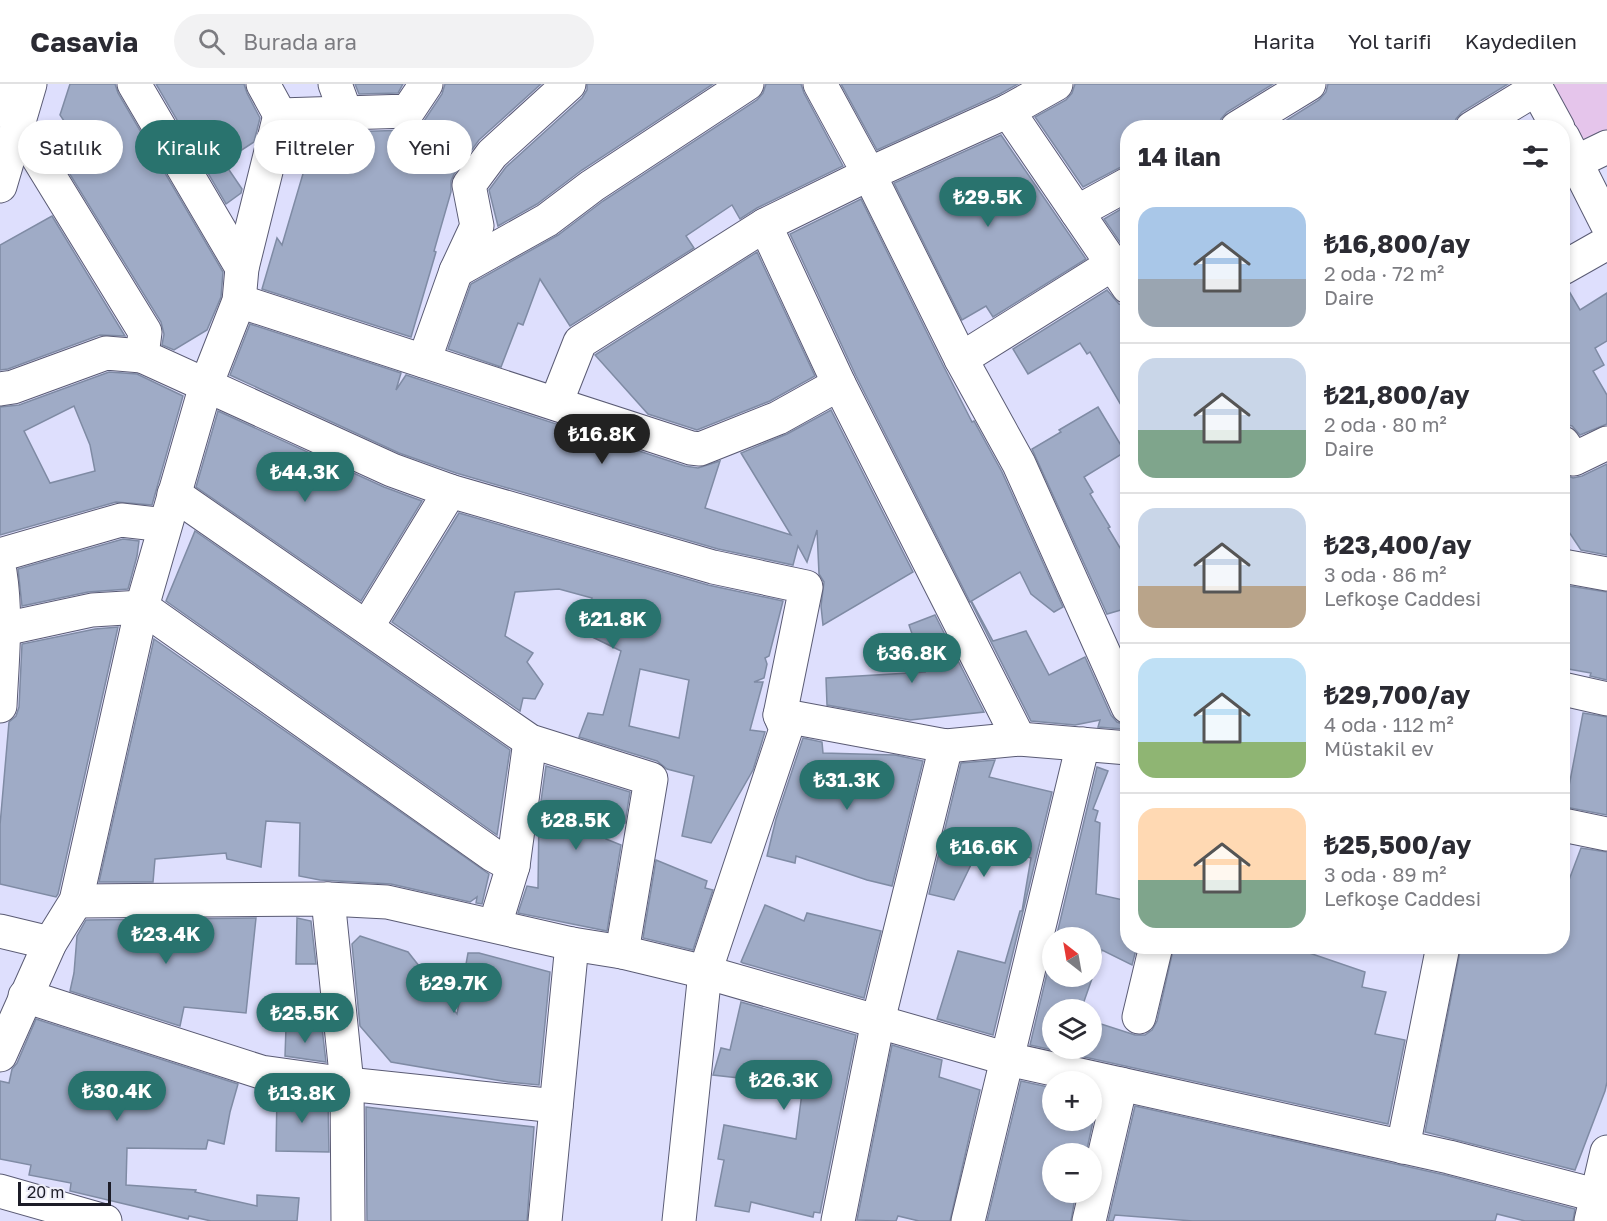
<!DOCTYPE html>
<html lang="tr">
<meta charset="utf-8">
<style>
body{margin:0;font-family:"Golos Text",sans-serif;background:#f2f2f3;color:#2b2b33;height:100vh;display:flex;flex-direction:column;font-size:22px;white-space:nowrap}
*{box-sizing:border-box;margin:0}
p{font-size:20px;color:#7c7c81}
.icon{flex:none;width:33px;height:33px;fill:none;stroke:currentColor;stroke-width:2;stroke-linecap:round;stroke-linejoin:round}
.map{position:relative;flex:1;overflow:hidden}
.drawer{position:absolute;left:1120px;top:36px;width:450px;height:834px;display:flex;flex-direction:column;background:#fff;border-radius:24px;box-shadow:0 3px 9px #0003}
.drawer>*{flex:none}
.banner{position:absolute;left:18px;top:36px;width:570px;height:54px;display:flex;gap:12px}
.needle{width:39px;rotate:329deg}
.tools{position:absolute;left:1042px;top:843px;display:grid;gap:12px}
.tools a{display:grid;place-items:center;width:60px;height:60px;border-radius:50%;background:#fff;box-shadow:0 3px 9px #0003;font-size:30px}
.scale{position:absolute;left:18px;bottom:15px;width:93px;box-sizing:border-box;padding-left:6px;border:3px solid #1c1c27;border-top:0;font-size:16px;line-height:21px;white-space:nowrap;color:#1c1c27;-webkit-text-stroke:4px #eeeefa;paint-order:stroke}
.price{position:absolute;translate:-50% -51px;padding:0 14px;border-radius:21px;background:#29736e;color:#fff;font-size:20px;line-height:39px;filter:drop-shadow(0 2px 3px #0008)}
.price::after{content:'';position:absolute;left:50%;top:36px;width:18px;height:14px;margin-left:-9px;background:inherit;clip-path:polygon(0 0,100% 0,50% 100%)}
.price.selected{background:#222;color:#fff}
ul{padding:0;list-style:none}
li{display:flex;align-items:center;gap:18px;height:150px;padding:0 18px}
li+li{border-top:2px solid #e1e1e2}
li span{display:grid;place-items:center;flex:none;width:168px;height:120px;border-radius:18px;color:#555}
li>.icon{margin-inline-start:auto}
span .icon{width:72px;height:72px;fill:#fffc;stroke-width:1}
li b{font-size:26px}
h2{display:flex;justify-content:space-between;align-items:center;height:72px;padding:0 18px;font-size:26px}
.chip{padding:0 21px;border-radius:27px;background:#fff;box-shadow:0 3px 9px #0003;font-size:21px;line-height:54px}
.chip.selected{background:#29736e;color:#fff}
header{display:flex;align-items:center;gap:36px;box-sizing:border-box;height:84px;padding:0 30px;background:#fff;border-bottom:2px solid #e1e1e2}
header strong{font-size:28px}
nav{display:flex;gap:33px;margin-inline-start:auto;font-size:21px}
.search{width:420px;height:54px;background:#f2f2f3;display:flex;align-items:center;gap:15px;box-sizing:border-box;padding:0 21px;border-radius:33px;color:#7c7c81;font-size:22px}
.map>svg:first-child{display:block}
</style>
<header>
<strong>Casavia</strong>
<div class="search"><svg class="icon" aria-label="search" viewBox="0 0 24 24"><circle cx="10" cy="10" r="6"/><path d="M15 15l6 6"/></svg>Burada ara</div>
<nav><a>Harita</a><a>Yol tarifi</a><a>Kaydedilen</a></nav>
</header>
<div class="map">
<svg width="1607" height="1137" viewBox="0 0 1607 1137">
<rect width="100%" height="100%" fill="#dedffd"/>
<!-- green -->
<path fill="#e5c5eb" d="M 1551,0 L 1607,0 L 1607,50 L 1582,62 Z"/>
<!-- building -->
<g fill="#9fabc6" stroke="#7f8ba4" stroke-width="1.5" fill-rule="evenodd">
<path d="M 70,0 L 115,0 L 118,9 L 223,188 L 221,213 L 207,246 L 174,266 L 162,261 L 164,250 L 161,238 L 50,58 L 70,46 L 60,31 Z"/>
<path d="M 156,0 L 244,0 L 247,9 L 260,34 L 254,58 L 237,69 L 239,72 L 225,80 L 242,105 L 241,109 L 226,120 Z"/>
<path d="M 355,0 L 403,0 L 398,9 L 359,10 Z"/>
<path d="M 445,0 L 541,0 L 479,56 L 454,90 L 451,97 L 451,108 L 434,167 L 436,168 L 411,253 L 262,205 L 277,154 L 282,161 L 315,49 L 409,46 L 417,44 L 424,37 L 442,10 Z"/>
<path d="M 587,0 L 713,0 L 582,86 L 537,120 L 498,142 L 489,106 L 506,83 L 582,14 L 587,6 Z"/>
<path d="M 766,0 L 801,0 L 804,9 L 843,82 L 757,124 L 740,135 L 732,121 L 686,152 L 694,164 L 570,242 L 540,195 L 523,241 L 518,239 L 501,283 L 448,265 L 471,200 L 558,151 L 603,117 L 757,16 L 763,9 Z"/>
<path d="M 841,0 L 1018,0 L 1000,10 L 877,66 Z"/>
<path d="M 1075,0 L 1273,0 L 1227,28 L 1221,35 L 1218,44 L 1128,44 L 1128,81 L 1119,84 L 1083,103 L 1035,33 L 1066,16 L 1072,9 Z"/>
<path d="M 1328,0 L 1508,0 L 1462,28 L 1456,35 L 1453,44 L 1274,44 L 1319,16 L 1326,8 Z"/>
<path d="M 1001,51 L 1086,175 L 993,233 L 986,222 L 962,236 L 894,99 Z"/>
<path d="M 861,115 L 944,283 L 972,338 L 974,337 L 1002,388 L 1063,523 L 1054,528 L 1031,510 L 1020,488 L 970,518 L 856,292 L 790,150 Z"/>
<path d="M 1128,121 L 1128,170 L 1104,135 Z"/>
<path d="M 52,132 L 125,252 L 100,251 L 8,285 L 0,286 L 0,161 Z"/>
<path d="M 757,168 L 815,292 L 770,317 L 697,346 L 648,330 L 595,271 Z"/>
<path d="M 1566,202 L 1580,226 L 1607,209 L 1607,257 L 1595,264 L 1604,281 L 1593,287 L 1607,311 L 1607,340 L 1580,351 L 1572,342 L 1563,340 L 1563,203 Z"/>
<path d="M 1107,206 L 1119,220 L 1128,222 L 1128,333 L 1090,268 L 1087,270 L 1080,259 L 1028,290 L 1013,265 Z"/>
<path d="M 250,240 L 401,289 L 396,306 L 406,291 L 685,382 L 698,384 L 720,377 L 705,424 L 791,451 L 741,369 L 787,350 L 831,326 L 913,488 L 823,541 L 821,522 L 824,498 L 819,490 L 817,446 L 807,478 L 798,462 L 793,481 L 718,465 L 456,389 L 399,369 L 230,291 Z"/>
<path d="M 109,288 L 137,290 L 183,312 L 152,421 L 116,418 L 0,451 L 0,323 L 19,321 ZM 74,322 L 90,361 L 95,387 L 50,399 L 24,347 Z"/>
<path d="M 1098,323 L 1125,368 L 1084,393 L 1093,408 L 1090,410 L 1110,443 L 1108,444 L 1128,477 L 1128,524 L 1107,530 L 1032,365 L 1061,348 L 1059,346 Z"/>
<path d="M 218,327 L 384,403 L 422,417 L 361,517 L 196,403 Z"/>
<path d="M 1607,380 L 1607,471 L 1581,466 L 1563,439 L 1563,390 L 1573,394 L 1582,392 Z"/>
<path d="M 459,429 L 708,501 L 783,517 L 769,572 L 765,574 L 767,580 L 764,594 L 754,598 L 763,598 L 750,646 L 765,648 L 753,686 L 711,759 L 682,752 L 694,692 L 667,685 L 657,677 L 579,653 L 588,629 L 603,631 L 621,567 L 580,547 L 592,514 L 559,505 L 515,508 L 505,552 L 533,569 L 527,578 L 543,600 L 535,615 L 523,614 L 520,627 L 392,538 ZM 640,585 L 689,596 L 679,654 L 629,642 Z"/>
<path d="M 195,447 L 510,666 L 497,751 L 166,517 Z"/>
<path d="M 123,455 L 139,457 L 137,472 L 128,505 L 88,508 L 22,522 L 18,485 Z"/>
<path d="M 1563,501 L 1607,508 L 1607,596 L 1590,592 L 1591,589 L 1563,584 Z"/>
<path d="M 971,518 L 972,518 L 993,557 L 1026,547 L 1049,591 L 1085,573 L 1111,631 L 1117,638 L 1125,641 L 1123,645 L 1098,643 L 1100,636 L 1075,641 L 1031,637 Z"/>
<path d="M 935,531 L 984,628 L 910,636 L 827,621 L 826,594 L 925,588 L 909,541 Z"/>
<path d="M 118,543 L 58,810 L 56,813 L 0,800 L 0,741 L 9,638 L 16,632 L 19,623 L 22,560 L 95,545 Z"/>
<path d="M 154,555 L 489,790 L 482,820 L 476,819 L 477,813 L 470,818 L 391,800 L 320,796 L 299,792 L 300,739 L 266,737 L 261,783 L 227,775 L 226,769 L 155,775 L 153,798 L 99,798 Z"/>
<path d="M 1583,629 L 1607,633 L 1607,731 L 1565,723 Z"/>
<path d="M 803,654 L 822,658 L 823,669 L 895,671 L 923,677 L 892,802 L 867,796 L 796,772 L 795,779 L 767,772 L 776,735 Z"/>
<path d="M 995,676 L 989,693 L 1052,708 L 993,951 L 937,935 L 958,867 L 1005,879 L 1020,827 L 1022,827 L 1031,774 L 982,758 L 954,816 L 929,810 L 961,679 Z"/>
<path d="M 546,682 L 630,708 L 625,739 L 612,736 L 606,755 L 621,761 L 607,847 L 518,829 L 527,802 L 538,804 L 539,731 Z"/>
<path d="M 1097,683 L 1108,687 L 1093,725 L 1098,727 L 1095,737 L 1100,739 L 1096,810 L 1128,817 L 1128,862 L 1137,862 L 1132,881 L 1102,866 L 1081,926 L 1053,926 L 1053,964 L 1092,964 L 1092,937 L 1135,951 L 1145,951 L 1152,946 L 1157,937 L 1174,862 L 1289,862 L 1365,888 L 1362,903 L 1386,908 L 1375,950 L 1405,956 L 1388,1040 L 1030,961 L 1053,864 L 1053,892 L 1092,892 L 1092,854 L 1056,854 Z"/>
<path d="M 1581,764 L 1607,768 L 1607,998 L 1605,1007 L 1575,1086 L 1425,1048 L 1461,862 L 1563,862 L 1563,812 Z"/>
<path d="M 656,776 L 707,797 L 705,804 L 713,806 L 693,866 L 643,854 Z"/>
<path d="M 765,821 L 804,837 L 807,829 L 881,847 L 864,914 L 743,879 L 741,878 Z"/>
<path d="M 256,834 L 246,929 L 184,923 L 180,942 L 70,907 L 74,889 L 77,852 L 86,836 Z"/>
<path d="M 297,834 L 311,837 L 316,880 L 296,880 Z"/>
<path d="M 360,852 L 408,868 L 457,930 L 468,869 L 479,869 L 550,888 L 539,1001 L 508,998 L 391,978 L 360,942 L 352,860 Z"/>
<path d="M 741,918 L 856,951 L 820,1129 L 814,1128 L 813,1133 L 751,1118 L 749,1128 L 715,1122 L 724,1076 L 718,1075 L 724,1041 L 796,1055 L 803,1001 L 713,991 L 721,964 L 730,966 Z"/>
<path d="M 36,935 L 238,1000 L 230,1028 L 224,1060 L 208,1056 L 206,1065 L 127,1064 L 126,1101 L 196,1106 L 195,1108 L 257,1122 L 257,1111 L 299,1114 L 297,1137 L 211,1137 L 189,1132 L 188,1135 L 70,1107 L 71,1099 L 29,1091 L 31,1081 L 0,1075 L 0,997 L 9,999 L 12,985 L 17,979 Z"/>
<path d="M 286,943 L 322,944 L 326,978 L 285,972 Z"/>
<path d="M 892,961 L 942,976 L 939,993 L 980,1006 L 950,1137 L 919,1137 L 898,1132 L 896,1137 L 857,1136 Z"/>
<path d="M 1021,997 L 1053,1004 L 1053,1036 L 1092,1036 L 1092,1013 L 1098,1014 L 1086,1070 L 1053,1070 L 1053,1108 L 1076,1108 L 1071,1137 L 987,1137 Z"/>
<path d="M 277,1009 L 328,1016 L 329,1068 L 276,1067 Z"/>
<path d="M 1135,1022 L 1445,1091 L 1575,1125 L 1573,1137 L 1525,1137 L 1497,1130 L 1495,1137 L 1193,1137 L 1115,1131 L 1113,1137 L 1108,1137 Z"/>
<path d="M 366,1023 L 534,1043 L 527,1137 L 367,1137 Z"/>
</g>
<g fill="none" stroke-linecap="round" stroke-linejoin="round">
<!-- minor casing -->
<g stroke="#5a5b74" stroke-width="35">
<g id="minor">
<path d="M 134,0 L 242,184"/>
<path d="M 263,0 L 280,31"/>
<path d="M 335,0 L 346,30"/>
<path d="M 1056,0 L 1008,27 L 869,90 L 961,275 L 1019,380 L 1128,623"/>
<path d="M 1534,0 L 1558,44"/>
<path d="M 0,7 L 18,41 L 145,248 L 142,272 L 392,386 L 450,407 L 713,483 L 806,503 L 780,631 L 786,645 L 705,888 L 679,1137"/>
<path d="M 1008,27 L 1128,203"/>
<path d="M 1237,44 L 1309,0"/>
<path d="M 1472,44 L 1536,5"/>
<path d="M 1563,53 L 1607,140"/>
<path d="M 1576,78 L 1607,63"/>
<path d="M 1077,128 L 1128,100"/>
<path d="M 765,141 L 839,300 L 1019,655"/>
<path d="M 1563,184 L 1607,159"/>
<path d="M 456,187 L 547,136 L 592,102 L 747,0"/>
<path d="M 239,217 L 691,364 L 700,365 L 778,334 L 839,300"/>
<path d="M 961,275 L 1111,181"/>
<path d="M 424,277 L 456,187 L 477,142 L 469,101 L 492,70 L 569,0"/>
<path d="M 0,305 L 13,303 L 106,269 L 142,272"/>
<path d="M 556,319 L 580,258 L 765,141 L 869,90 L 820,0"/>
<path d="M 1563,359 L 1574,375 L 1607,359"/>
<path d="M 174,410 L 530,657 L 651,695 L 622,868"/>
<path d="M 0,471 L 121,436 L 165,441"/>
<path d="M 1563,482 L 1607,490"/>
<path d="M 0,488 C 7,532 2,578 0,622"/>
<path d="M 367,543 L 450,407"/>
<path d="M 0,546 L 92,526 L 142,523 L 493,771 L 513,782"/>
<path d="M 1563,605 L 1607,615"/>
<path d="M 780,631 L 946,662 L 1019,655 L 1128,664"/>
<path d="M 1563,741 L 1607,750"/>
<path d="M 328,815 L 347,1000 L 348,1137"/>
<path d="M 76,817 L 328,815 L 387,818 L 572,860 L 622,868 L 705,888 L 1008,975 L 1449,1073 L 1607,1114"/>
<path d="M 495,841 L 513,782 L 530,657"/>
<path d="M 0,847 L 50,859"/>
<path d="M 25,912 L 261,988 L 347,1000 L 556,1022"/>
<path d="M 1139,933 L 1156,862"/>
<path d="M 0,971 L 50,859 L 76,817 L 142,523 L 206,301 L 239,217 L 242,184 L 280,31 L 408,27 L 426,0"/>
<path d="M 1403,1063 L 1443,862"/>
<path d="M 0,1107 L 105,1137"/>
<path d="M 545,1137 L 572,860"/>
<path d="M 838,1137 L 878,937 L 946,662"/>
<path d="M 968,1137 L 1083,660"/>
<path d="M 1089,1137 L 1121,1000"/>
<path d="M 1591,1137 L 1607,1068"/>
</g>
</g>
<!-- major casing -->
<g stroke="#5a5b74" stroke-width="35">
<path id="major" d="M 0,102 L 30,0"/>
</g>
<!-- minor -->
<use href="#minor" stroke="#fff" stroke-width="33"/>
<!-- major -->
<use href="#major" stroke="#fff" stroke-width="33"/>
</g>
</svg>
<div class="tools">
<a><svg class="needle" viewBox="-14 -14 28 28"><path d="M0-13l5 13h-10z" fill="#e53935"/><path d="M0 13l5-13h-10z" fill="#7c7c81"/></svg></a>
<a><svg class="icon" aria-label="layers" viewBox="0 0 24 24"><path d="M12 4l9 5-9 5-9-5zM3 14l9 5 9-5"/></svg></a>
<a>+</a>
<a>−</a>
</div>
<div class="scale">20 m</div>
<b class="price" style="left:988px;top:144px">₺29.5K</b>
<b class="price selected" style="left:602px;top:381px">₺16.8K</b>
<b class="price" style="left:305px;top:419px">₺44.3K</b>
<b class="price" style="left:613px;top:566px">₺21.8K</b>
<b class="price" style="left:912px;top:600px">₺36.8K</b>
<b class="price" style="left:847px;top:727px">₺31.3K</b>
<b class="price" style="left:576px;top:767px">₺28.5K</b>
<b class="price" style="left:984px;top:794px">₺16.6K</b>
<b class="price" style="left:166px;top:881px">₺23.4K</b>
<b class="price" style="left:454px;top:930px">₺29.7K</b>
<b class="price" style="left:305px;top:960px">₺25.5K</b>
<b class="price" style="left:784px;top:1027px">₺26.3K</b>
<b class="price" style="left:117px;top:1038px">₺30.4K</b>
<b class="price" style="left:302px;top:1040px">₺13.8K</b>
<div class="banner">
<a class="chip">Satılık</a>
<a class="chip selected">Kiralık</a>
<a class="chip">Filtreler</a>
<a class="chip">Yeni</a>
</div>
<section class="drawer">
<h2>14 ilan<svg class="icon" aria-label="filters" viewBox="0 0 24 24"><path d="M4 7h16M4 17h16"/><circle cx="9" cy="7" r="2"/><circle cx="15" cy="17" r="2"/></svg></h2>
<ul>
<li><span style="background:linear-gradient(#a9c7e8 60%,#9aa5b1 0)"><svg class="icon" aria-label="home" viewBox="0 0 24 24"><path d="M3 11l9-7 9 7M6 9v11h12V9"/></svg></span><div><b>₺16,800/ay</b><p>2 oda · 72 m²</p><p>Daire</p></div></li>
<li><span style="background:linear-gradient(#c9d6e8 60%,#7fa58c 0)"><svg class="icon" aria-label="home" viewBox="0 0 24 24"><path d="M3 11l9-7 9 7M6 9v11h12V9"/></svg></span><div><b>₺21,800/ay</b><p>2 oda · 80 m²</p><p>Daire</p></div></li>
<li><span style="background:linear-gradient(#c9d6e8 65%,#b9a48a 0)"><svg class="icon" aria-label="home" viewBox="0 0 24 24"><path d="M3 11l9-7 9 7M6 9v11h12V9"/></svg></span><div><b>₺23,400/ay</b><p>3 oda · 86 m²</p><p>Lefkoşe Caddesi</p></div></li>
<li><span style="background:linear-gradient(#bfe0f5 70%,#8fb573 0)"><svg class="icon" aria-label="home" viewBox="0 0 24 24"><path d="M3 11l9-7 9 7M6 9v11h12V9"/></svg></span><div><b>₺29,700/ay</b><p>4 oda · 112 m²</p><p>Müstakil ev</p></div></li>
<li><span style="background:linear-gradient(#ffd9b3 60%,#7fa58c 0)"><svg class="icon" aria-label="home" viewBox="0 0 24 24"><path d="M3 11l9-7 9 7M6 9v11h12V9"/></svg></span><div><b>₺25,500/ay</b><p>3 oda · 89 m²</p><p>Lefkoşe Caddesi</p></div></li>
</ul>
</section>
</div>
